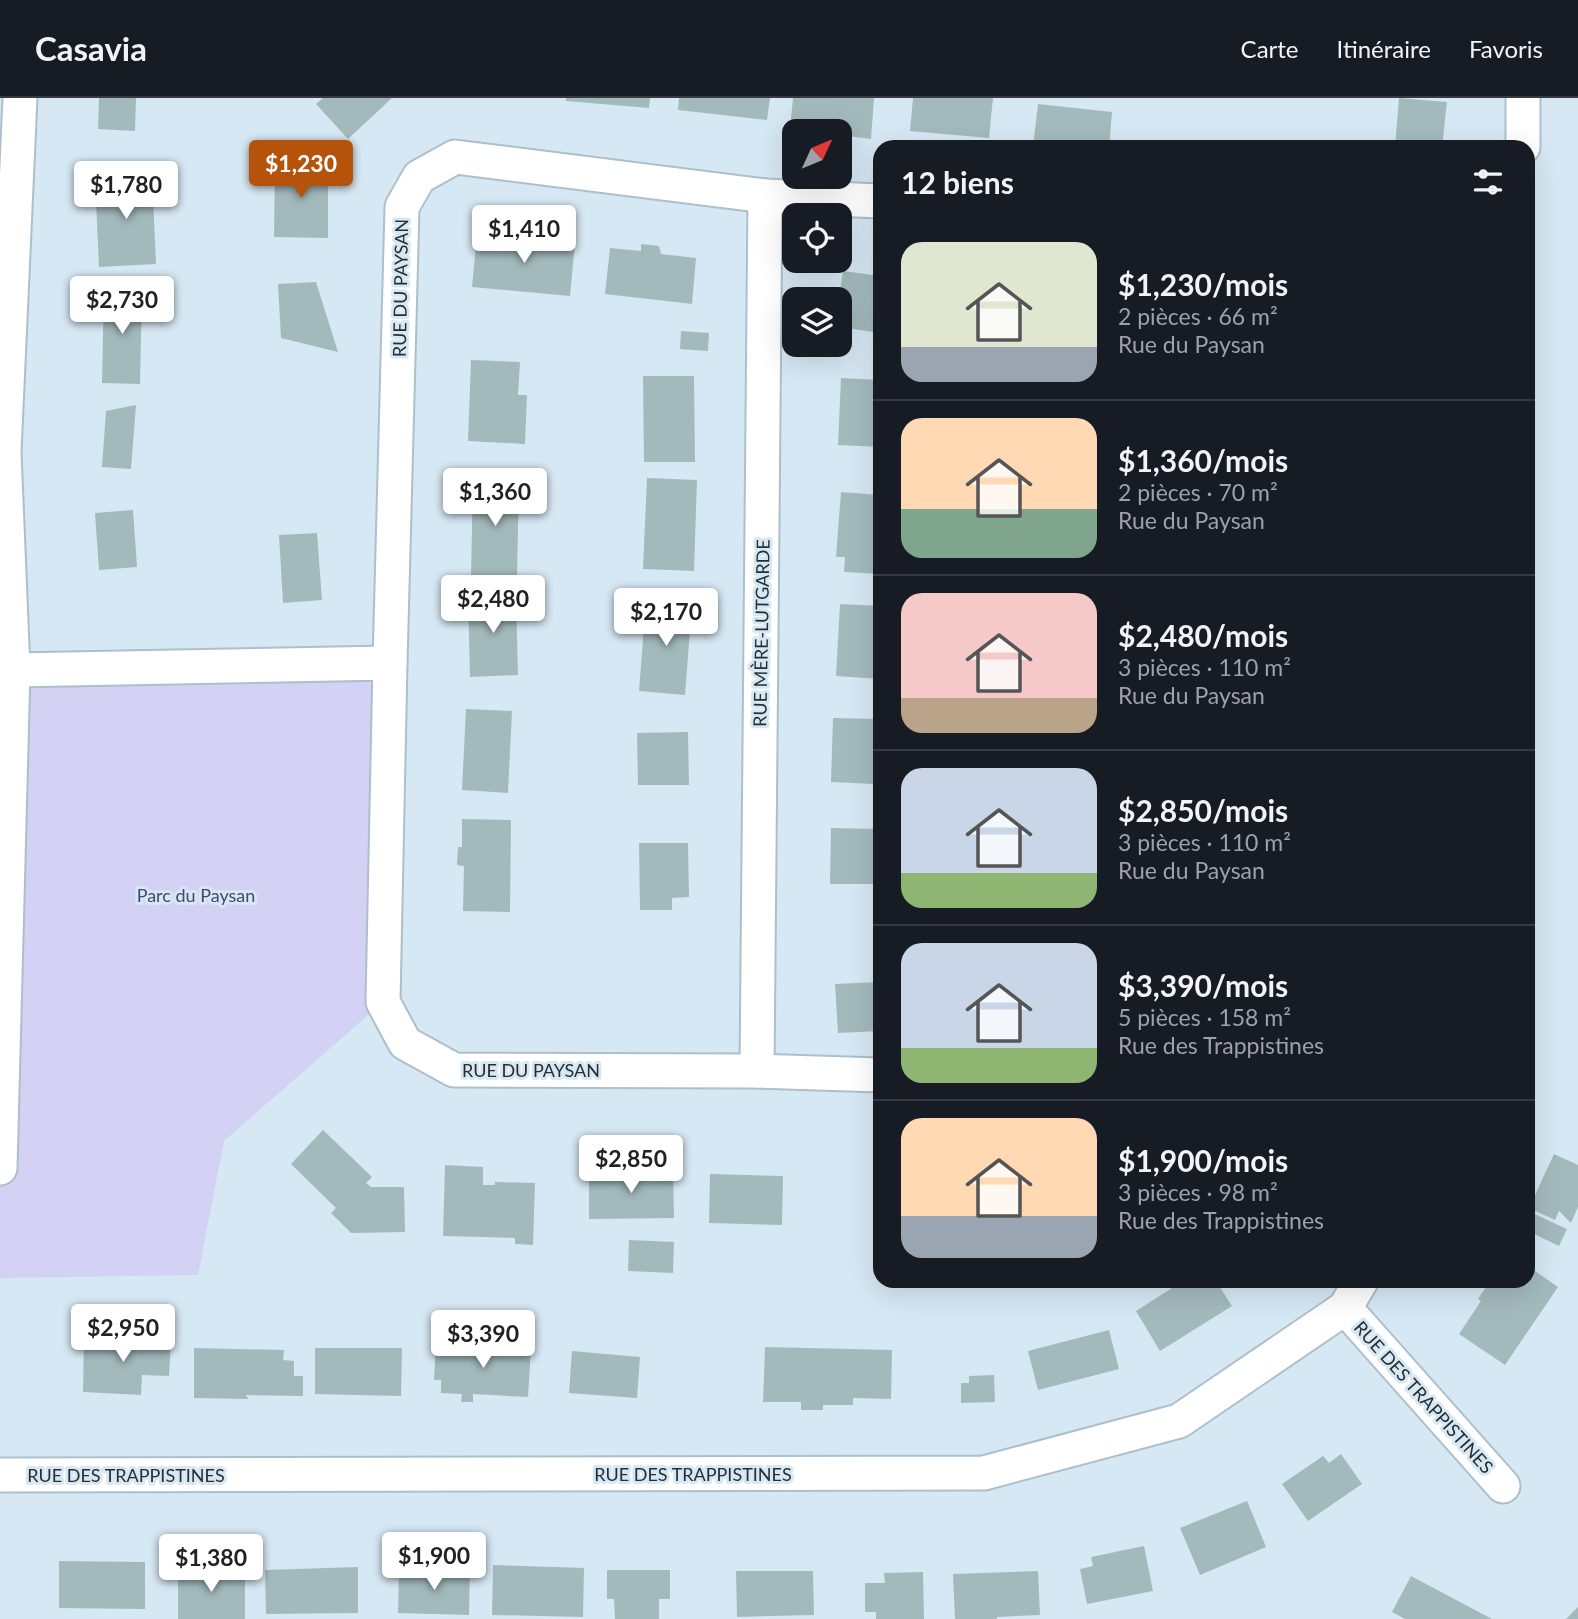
<!DOCTYPE html>
<html lang="fr">
<meta charset="utf-8">
<style>
body{margin:0;font-family:Lato,sans-serif;background:#242831;color:#f1f3f6;height:100vh;display:flex;flex-direction:column;font-size:26px;white-space:nowrap}
*{box-sizing:border-box;margin:0}
p{font-size:23px;color:#9ea1a6}
.icon{flex:none;width:38px;height:38px;fill:none;stroke:currentColor;stroke-width:2;stroke-linecap:round;stroke-linejoin:round}
.map{position:relative;flex:1;overflow:hidden}
.sheet{position:absolute;left:873px;top:42px;width:662px;height:1148px;display:flex;flex-direction:column;background:#171b24;border-radius:21px;box-shadow:0 7px 28px #0002}
.sheet>*{flex:none}
.needle{width:46px;rotate:46deg}
.controls{position:absolute;left:782px;top:21px;display:grid;gap:14px}
.controls a{display:grid;place-items:center;width:70px;height:70px;border-radius:14px;background:#171b24;box-shadow:0 7px 28px #0002;font-size:35px}
.price{position:absolute;translate:-50% -60px;padding:0 16px;border-radius:7px;background:#fff;color:#222;font-size:23px;line-height:46px;filter:drop-shadow(0 2px 4px #0008)}
.price::after{content:'';position:absolute;left:50%;top:42px;width:21px;height:16px;margin-left:-10px;background:inherit;clip-path:polygon(0 0,100% 0,50% 100%)}
.price.selected{background:#b45309;color:#fff}
ul{padding:0;list-style:none}
li{display:flex;align-items:center;gap:21px;height:175px;padding:0 28px}
li+li{border-top:2px solid #363941}
li span{display:grid;place-items:center;flex:none;width:196px;height:140px;border-radius:21px;color:#555}
li>.icon{margin-inline-start:auto}
span .icon{width:84px;height:84px;fill:#fffc;stroke-width:1}
li b{font-size:30px}
h2{display:flex;justify-content:space-between;align-items:center;height:84px;padding:0 28px;font-size:30px}
header{display:flex;align-items:center;gap:42px;box-sizing:border-box;height:98px;padding:0 35px;background:#171b24;border-bottom:2px solid #363941}
header strong{font-size:33px}
nav{display:flex;gap:38px;margin-inline-start:auto;font-size:24px}
.map>svg:first-child{display:block}
</style>
<header>
<strong>Casavia</strong>
<nav><a>Carte</a><a>Itinéraire</a><a>Favoris</a></nav>
</header>
<div class="map">
<svg width="1578" height="1521" viewBox="0 0 1578 1521">
<rect width="100%" height="100%" fill="#d6e8f4"/>
<!-- green -->
<path fill="#d3d1f4" d="M 390,565 L 383,904 L 224,1043 L 198,1177 L 0,1180 L 0,1070 L 13,572 Z"/>
<!-- building -->
<g fill="#a3babd">
<path d="M 99,0 L 136,0 L 135,33 L 98,31 Z"/>
<path d="M 323,0 L 392,0 L 348,41 L 316,6 Z"/>
<path d="M 566,0 L 650,0 L 649,10 L 566,3 Z"/>
<path d="M 679,0 L 770,0 L 767,22 L 678,12 Z"/>
<path d="M 793,0 L 874,0 L 871,41 L 840,37 L 840,33 L 790,31 Z"/>
<path d="M 913,0 L 993,0 L 989,40 L 910,33 Z"/>
<path d="M 1399,0 L 1447,4 L 1442,49 L 1395,49 Z"/>
<path d="M 1038,6 L 1112,14 L 1109,49 L 1033,49 Z"/>
<path d="M 275,65 L 328,65 L 328,140 L 274,139 Z"/>
<path d="M 152,77 L 156,166 L 99,169 L 95,80 Z"/>
<path d="M 477,136 L 575,145 L 570,198 L 472,189 Z"/>
<path d="M 641,146 L 659,148 L 661,156 L 696,160 L 692,206 L 605,196 L 610,150 L 641,153 Z"/>
<path d="M 843,173 L 880,178 L 880,235 L 840,229 L 839,201 Z"/>
<path d="M 316,184 L 338,254 L 281,240 L 278,186 Z"/>
<path d="M 104,189 L 142,190 L 140,286 L 102,285 Z"/>
<path d="M 681,233 L 709,235 L 708,253 L 680,251 Z"/>
<path d="M 471,262 L 520,264 L 518,297 L 527,297 L 525,346 L 468,343 Z"/>
<path d="M 643,278 L 694,278 L 695,364 L 644,364 Z"/>
<path d="M 841,280 L 880,282 L 880,349 L 838,347 Z"/>
<path d="M 136,307 L 131,371 L 102,369 L 106,313 Z"/>
<path d="M 473,380 L 519,381 L 517,481 L 471,480 Z"/>
<path d="M 647,380 L 697,382 L 694,473 L 643,471 Z"/>
<path d="M 841,394 L 880,397 L 880,476 L 844,474 L 845,459 L 836,459 Z"/>
<path d="M 133,412 L 137,469 L 99,472 L 95,415 Z"/>
<path d="M 317,435 L 322,502 L 283,505 L 279,437 Z"/>
<path d="M 516,496 L 518,577 L 470,579 L 468,497 Z"/>
<path d="M 646,503 L 692,506 L 685,597 L 639,593 Z"/>
<path d="M 840,506 L 880,508 L 880,581 L 836,578 Z"/>
<path d="M 466,611 L 512,613 L 508,695 L 462,692 Z"/>
<path d="M 833,620 L 879,621 L 880,670 L 875,670 L 874,686 L 831,684 Z"/>
<path d="M 688,634 L 689,687 L 638,687 L 637,635 Z"/>
<path d="M 462,721 L 511,722 L 510,814 L 463,813 L 464,768 L 457,767 L 458,749 L 462,749 Z"/>
<path d="M 831,730 L 879,731 L 878,786 L 830,786 Z"/>
<path d="M 639,745 L 688,745 L 689,799 L 672,800 L 672,812 L 640,812 Z"/>
<path d="M 880,884 L 880,933 L 838,935 L 835,886 Z"/>
<path d="M 323,1032 L 372,1079 L 366,1085 L 371,1089 L 404,1089 L 405,1134 L 351,1135 L 331,1115 L 336,1110 L 291,1066 Z"/>
<path d="M 1554,1056 L 1578,1067 L 1578,1109 L 1571,1125 L 1559,1113 L 1555,1122 L 1529,1110 Z"/>
<path d="M 445,1067 L 483,1069 L 483,1087 L 495,1087 L 495,1084 L 535,1085 L 533,1147 L 515,1146 L 515,1140 L 443,1138 Z"/>
<path d="M 589,1074 L 673,1074 L 674,1120 L 589,1121 Z"/>
<path d="M 710,1076 L 783,1078 L 782,1127 L 709,1125 Z"/>
<path d="M 1528,1113 L 1567,1131 L 1559,1148 L 1528,1133 Z"/>
<path d="M 629,1142 L 674,1144 L 673,1175 L 628,1173 Z"/>
<path d="M 1528,1168 L 1558,1189 L 1505,1267 L 1459,1236 L 1481,1203 L 1478,1201 L 1490,1183 L 1528,1183 Z"/>
<path d="M 1183,1183 L 1216,1183 L 1232,1208 L 1160,1253 L 1136,1213 Z"/>
<path d="M 1109,1232 L 1119,1271 L 1038,1292 L 1028,1253 Z"/>
<path d="M 84,1240 L 171,1243 L 169,1278 L 142,1277 L 141,1297 L 83,1294 Z"/>
<path d="M 436,1244 L 531,1249 L 528,1299 L 473,1296 L 473,1304 L 461,1304 L 462,1296 L 441,1295 L 441,1282 L 434,1282 Z"/>
<path d="M 765,1249 L 892,1252 L 891,1301 L 853,1300 L 853,1307 L 823,1307 L 823,1312 L 801,1312 L 801,1304 L 763,1304 Z"/>
<path d="M 194,1250 L 284,1252 L 283,1262 L 294,1263 L 294,1278 L 303,1278 L 303,1298 L 246,1297 L 248,1301 L 194,1300 Z"/>
<path d="M 315,1250 L 402,1250 L 401,1298 L 315,1296 Z"/>
<path d="M 572,1253 L 640,1259 L 637,1300 L 569,1295 Z"/>
<path d="M 994,1277 L 995,1304 L 961,1305 L 961,1285 L 969,1285 L 969,1278 Z"/>
<path d="M 1341,1356 L 1362,1386 L 1308,1423 L 1282,1386 L 1323,1358 L 1329,1365 Z"/>
<path d="M 1247,1403 L 1266,1449 L 1200,1477 L 1180,1430 Z"/>
<path d="M 1144,1448 L 1153,1493 L 1087,1506 L 1080,1471 L 1093,1468 L 1091,1459 Z"/>
<path d="M 59,1463 L 145,1464 L 145,1511 L 59,1510 Z"/>
<path d="M 493,1467 L 584,1470 L 583,1519 L 492,1517 Z"/>
<path d="M 358,1469 L 358,1515 L 266,1516 L 265,1472 Z"/>
<path d="M 399,1470 L 470,1472 L 469,1517 L 398,1515 Z"/>
<rect x="178" y="1471" width="67" height="50"/>
<path d="M 607,1472 L 670,1472 L 670,1501 L 659,1501 L 659,1521 L 615,1521 L 614,1501 L 607,1501 Z"/>
<path d="M 736,1473 L 813,1473 L 814,1517 L 737,1519 Z"/>
<path d="M 1038,1473 L 1040,1517 L 997,1519 L 997,1521 L 955,1521 L 953,1476 Z"/>
<path d="M 923,1474 L 924,1521 L 876,1521 L 876,1514 L 865,1514 L 865,1485 L 885,1485 L 884,1475 Z"/>
<path d="M 1411,1478 L 1492,1521 L 1405,1521 L 1392,1514 Z"/>
<path d="M 1578,1509 L 1578,1521 L 1566,1521 Z"/>
</g>
<g fill="none" stroke-linecap="round" stroke-linejoin="round">
<!-- minor casing -->
<g stroke="#adbfca" stroke-width="37">
<g id="minor">
<path d="M 1523,49 L 1523,0"/>
<path d="M 390,565 L 402,109 L 419,79 L 455,59 L 765,98 L 880,103"/>
<path d="M 13,572 L 390,565 L 383,904 L 405,945 L 454,972 L 757,973 L 880,977"/>
<path d="M 757,973 L 765,98"/>
<path d="M 0,1070 L 13,572 L 4,354 L 20,0"/>
<path d="M 1345,1210 L 1503,1388"/>
<path d="M 0,1377 L 984,1375 L 1179,1323 L 1345,1210 L 1361,1183"/>
</g>
</g>
<!-- minor -->
<use href="#minor" stroke="#fff" stroke-width="33"/>
</g>
<g text-anchor="middle" dominant-baseline="central" stroke-width="6" stroke-linejoin="round" paint-order="stroke">
<!-- street labels -->
<g font-size="18" fill="#272e32" stroke="#d6e8f4">
<text transform="translate(400 190) rotate(-89)">RUE DU PAYSAN</text>
<text transform="translate(761 535) rotate(-89)">RUE MÈRE-LUTGARDE</text>
<text x="531" y="972">RUE DU PAYSAN</text>
<text transform="translate(1424 1299) rotate(48)">RUE DES TRAPPISTINES</text>
<text x="693" y="1376">RUE DES TRAPPISTINES</text>
<text x="126" y="1377">RUE DES TRAPPISTINES</text>
</g>
<!-- park labels -->
<g font-size="18" fill="#4a4376" stroke="#d6e8f4">
<text x="196" y="797">Parc du Paysan</text>
</g>
</g>
</svg>
<div class="controls">
<a><svg class="needle" viewBox="-14 -14 28 28"><path d="M0-13l5 13h-10z" fill="#e53935"/><path d="M0 13l5-13h-10z" fill="#9ea1a6"/></svg></a>
<a><svg class="icon" aria-label="locate" viewBox="0 0 24 24"><circle cx="12" cy="12" r="6"/><path d="M12 2v4M12 18v4M2 12h4M18 12h4"/></svg></a>
<a><svg class="icon" aria-label="layers" viewBox="0 0 24 24"><path d="M12 4l9 5-9 5-9-5zM3 14l9 5 9-5"/></svg></a>
</div>
<b class="price selected" style="left:301px;top:102px">$1,230</b>
<b class="price" style="left:126px;top:123px">$1,780</b>
<b class="price" style="left:524px;top:167px">$1,410</b>
<b class="price" style="left:122px;top:238px">$2,730</b>
<b class="price" style="left:495px;top:430px">$1,360</b>
<b class="price" style="left:493px;top:537px">$2,480</b>
<b class="price" style="left:666px;top:550px">$2,170</b>
<b class="price" style="left:631px;top:1097px">$2,850</b>
<b class="price" style="left:123px;top:1266px">$2,950</b>
<b class="price" style="left:483px;top:1272px">$3,390</b>
<b class="price" style="left:434px;top:1494px">$1,900</b>
<b class="price" style="left:211px;top:1496px">$1,380</b>
<section class="sheet">
<h2>12 biens<svg class="icon" aria-label="filters" viewBox="0 0 24 24"><path d="M4 7h16M4 17h16"/><circle cx="9" cy="7" r="2"/><circle cx="15" cy="17" r="2"/></svg></h2>
<ul>
<li><span style="background:linear-gradient(#dfe7d0 75%,#9aa5b1 0)"><svg class="icon" aria-label="home" viewBox="0 0 24 24"><path d="M3 11l9-7 9 7M6 9v11h12V9"/></svg></span><div><b>$1,230/mois</b><p>2 pièces · 66 m²</p><p>Rue du Paysan</p></div></li>
<li><span style="background:linear-gradient(#ffd9b3 65%,#7fa58c 0)"><svg class="icon" aria-label="home" viewBox="0 0 24 24"><path d="M3 11l9-7 9 7M6 9v11h12V9"/></svg></span><div><b>$1,360/mois</b><p>2 pièces · 70 m²</p><p>Rue du Paysan</p></div></li>
<li><span style="background:linear-gradient(#f6c9c9 75%,#b9a48a 0)"><svg class="icon" aria-label="home" viewBox="0 0 24 24"><path d="M3 11l9-7 9 7M6 9v11h12V9"/></svg></span><div><b>$2,480/mois</b><p>3 pièces · 110 m²</p><p>Rue du Paysan</p></div></li>
<li><span style="background:linear-gradient(#c9d6e8 75%,#8fb573 0)"><svg class="icon" aria-label="home" viewBox="0 0 24 24"><path d="M3 11l9-7 9 7M6 9v11h12V9"/></svg></span><div><b>$2,850/mois</b><p>3 pièces · 110 m²</p><p>Rue du Paysan</p></div></li>
<li><span style="background:linear-gradient(#c9d6e8 75%,#8fb573 0)"><svg class="icon" aria-label="home" viewBox="0 0 24 24"><path d="M3 11l9-7 9 7M6 9v11h12V9"/></svg></span><div><b>$3,390/mois</b><p>5 pièces · 158 m²</p><p>Rue des Trappistines</p></div></li>
<li><span style="background:linear-gradient(#ffd9b3 70%,#9aa5b1 0)"><svg class="icon" aria-label="home" viewBox="0 0 24 24"><path d="M3 11l9-7 9 7M6 9v11h12V9"/></svg></span><div><b>$1,900/mois</b><p>3 pièces · 98 m²</p><p>Rue des Trappistines</p></div></li>
</ul>
</section>
</div>
